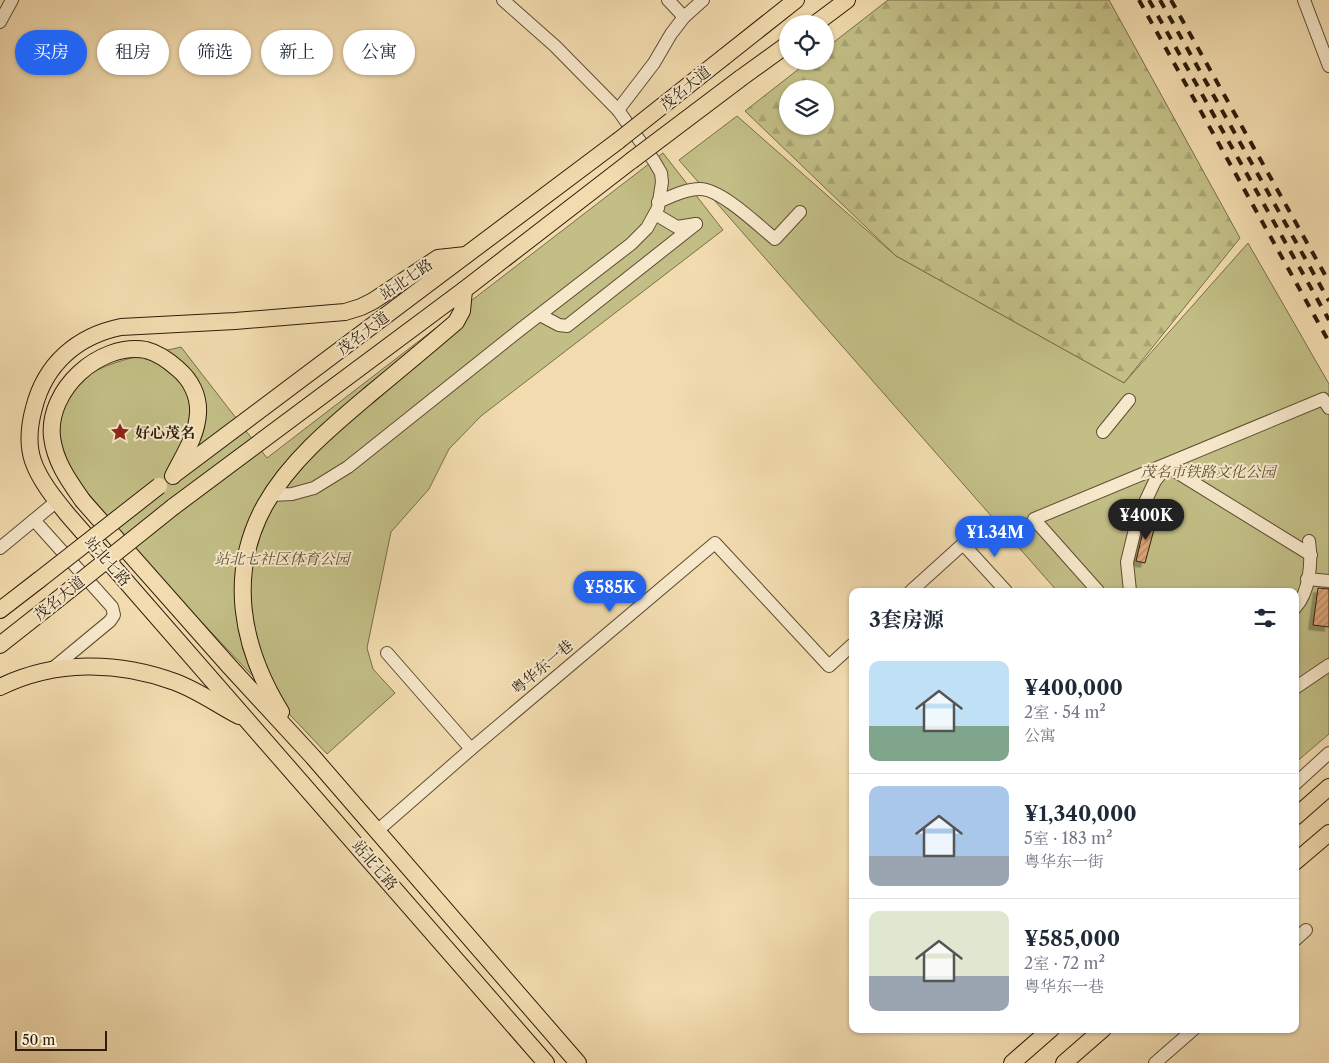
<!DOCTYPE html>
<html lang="zh">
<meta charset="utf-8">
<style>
body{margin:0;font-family:"Libre Caslon Text","Noto Serif SC",serif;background:#f2f2f3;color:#1f2937;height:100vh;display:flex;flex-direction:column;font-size:19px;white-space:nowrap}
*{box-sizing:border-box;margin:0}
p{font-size:16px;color:#747a83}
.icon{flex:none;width:28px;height:28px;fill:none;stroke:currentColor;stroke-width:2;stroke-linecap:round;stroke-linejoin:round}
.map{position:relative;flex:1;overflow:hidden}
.drawer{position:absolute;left:849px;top:588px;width:450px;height:445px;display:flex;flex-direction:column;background:#fff;border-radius:10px;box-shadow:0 1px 4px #0004}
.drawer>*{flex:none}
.guide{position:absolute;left:15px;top:30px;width:475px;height:45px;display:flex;gap:10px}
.tools{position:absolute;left:779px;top:15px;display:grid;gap:10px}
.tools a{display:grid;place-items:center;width:55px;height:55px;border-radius:50%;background:#fff;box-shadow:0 1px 4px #0004;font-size:25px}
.scale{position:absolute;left:15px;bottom:12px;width:92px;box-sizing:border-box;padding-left:5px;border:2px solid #2e1d0a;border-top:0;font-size:14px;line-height:18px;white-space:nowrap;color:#2e1d0a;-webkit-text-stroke:4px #f7e8cb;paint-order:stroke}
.price{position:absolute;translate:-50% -42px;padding:0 11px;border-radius:18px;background:#2563eb;color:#fff;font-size:16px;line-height:32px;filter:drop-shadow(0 1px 2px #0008)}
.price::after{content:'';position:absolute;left:50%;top:30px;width:15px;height:11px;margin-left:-8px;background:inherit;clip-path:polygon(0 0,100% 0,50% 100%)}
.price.active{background:#222;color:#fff}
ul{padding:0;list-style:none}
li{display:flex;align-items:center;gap:15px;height:125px;padding:0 20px}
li+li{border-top:1px solid #e0e1e3}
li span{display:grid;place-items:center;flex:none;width:140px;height:100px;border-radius:10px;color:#555}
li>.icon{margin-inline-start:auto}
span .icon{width:60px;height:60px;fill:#fffc;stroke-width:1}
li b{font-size:21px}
h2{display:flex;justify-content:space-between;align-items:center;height:60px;padding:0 20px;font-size:21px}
.pill{padding:0 18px;border-radius:22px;background:#fff;box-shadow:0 1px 4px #0004;font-size:18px;line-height:45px}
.pill.active{background:#2563eb;color:#fff}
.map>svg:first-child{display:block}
</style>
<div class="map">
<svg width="1329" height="1063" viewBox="0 0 1329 1063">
<defs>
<pattern id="forest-firs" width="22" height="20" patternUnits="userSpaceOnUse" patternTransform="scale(1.25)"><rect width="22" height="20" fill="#c2be85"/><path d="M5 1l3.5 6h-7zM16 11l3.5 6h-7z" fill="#a7a372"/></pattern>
<pattern id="building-hatch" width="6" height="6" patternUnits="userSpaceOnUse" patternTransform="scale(1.25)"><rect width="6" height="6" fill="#dea579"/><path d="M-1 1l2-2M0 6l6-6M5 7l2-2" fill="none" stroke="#b48661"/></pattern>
<filter id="shadow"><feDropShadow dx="-4.5" dy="4.5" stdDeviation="0" flood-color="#0004"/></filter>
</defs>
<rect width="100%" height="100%" fill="#f2dcaf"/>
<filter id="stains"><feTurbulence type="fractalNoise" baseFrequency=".004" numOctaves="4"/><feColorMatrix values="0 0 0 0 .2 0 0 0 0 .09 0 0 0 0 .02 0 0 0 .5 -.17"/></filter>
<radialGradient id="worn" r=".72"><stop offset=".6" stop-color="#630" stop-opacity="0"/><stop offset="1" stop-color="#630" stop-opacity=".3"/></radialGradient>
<!-- forest -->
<path fill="url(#forest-firs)" stroke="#786e48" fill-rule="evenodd" d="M 888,0 L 1109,0 L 1240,238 L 1124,383 L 896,256 L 745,111 L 809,61 L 825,61 L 825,49 ZM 788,89 L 825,89 L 825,126 L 788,126 Z"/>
<!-- green -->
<g fill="#c2be85" stroke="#786e48">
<path d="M 737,116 L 896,256 L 1124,383 L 1248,243 L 1329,384 L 1329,734 L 1295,763 L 1295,591 L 1057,591 L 679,160 Z"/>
<path d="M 663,153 L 723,230 L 481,416 L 449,449 L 429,489 L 391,532 L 367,648 L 373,669 L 395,693 L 327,754 C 254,676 178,601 110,519 C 98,504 69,474 63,456 C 58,442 56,417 62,404 C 83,361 140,357 181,347 L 267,458 Z"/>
</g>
<!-- building -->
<g fill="url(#building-hatch)" stroke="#2e1d0a" filter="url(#shadow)">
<path d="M 1146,519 L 1156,522 L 1145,563 L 1136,561 Z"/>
<path d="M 1318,588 L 1329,589 L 1329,627 L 1313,625 Z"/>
</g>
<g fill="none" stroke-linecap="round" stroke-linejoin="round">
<!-- minor casing -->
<g stroke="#5f4d33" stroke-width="14">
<g id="minor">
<path d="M 668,0 L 684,17"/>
<path d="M 1304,0 L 1329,66"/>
<path d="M 0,22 L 12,0"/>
<path d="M 618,110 L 654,63 L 671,34 L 684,17 L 703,0"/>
<path d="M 658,202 C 672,196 686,189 700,189 C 721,189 759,226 775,239 L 800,212"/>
<path d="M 655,214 L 677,227 L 696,224"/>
<path d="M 540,315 L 559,325 L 567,326 L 696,224"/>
<path d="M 1103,432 L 1129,400"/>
<path d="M 1165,465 L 1311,555"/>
<path d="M 271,495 L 292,494 L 314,488 L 348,467 L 521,329 L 631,244 L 647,228 L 658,208 L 662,182 L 661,173 L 654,161 L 618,110 L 555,46 L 503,0"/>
<path d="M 34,520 L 112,607 L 114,615 L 110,621 L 52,669"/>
<path d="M 0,548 L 57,501"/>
<path d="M 1307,579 L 1329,581"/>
<path d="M 911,591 L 963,544 L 1006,591"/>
<path d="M 1098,591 L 1034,519 L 1323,399 L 1329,408"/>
<path d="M 1130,591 L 1127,562 L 1138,517 L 1155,481 L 1167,466"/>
<path d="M 1295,608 C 1310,592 1312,562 1309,541"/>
<path d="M 387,653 L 471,749"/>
<path d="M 1295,688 L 1329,665"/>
<path d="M 1295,784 L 1329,753"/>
<path d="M 377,831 L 471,749 L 715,543 L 829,666 L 852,645"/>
<path d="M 1295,940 L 1306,930"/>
<path d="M 1155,1063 L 1194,1029"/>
</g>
</g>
<!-- major casing -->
<g stroke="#2e1d0a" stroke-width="18">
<g id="major">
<path d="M 815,24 L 847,0"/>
<path d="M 724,57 L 796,0"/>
<path d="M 741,78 L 788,44"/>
<path d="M 466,255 L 438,258 L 373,301 L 361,307 L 345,312 L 235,321 L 121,327 C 77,336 45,364 34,408 C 29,426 27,443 33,461 C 40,481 55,499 68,515 L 546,1063"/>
<path d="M 176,473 L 618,141"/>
<path d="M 173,476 C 183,456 197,436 198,413 C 199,396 191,380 178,369 C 169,361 158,353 146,350 C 99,342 47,390 52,437 C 55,462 69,481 83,501 L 230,667 L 313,757 L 578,1063"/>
<path d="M 173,507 L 464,290 L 631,161"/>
<path d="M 0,610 L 39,580"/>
<path d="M 0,645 L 57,600"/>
<path d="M 0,687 C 55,660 118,661 175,682 C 197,690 218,705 239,716"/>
<path d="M 281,712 C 241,647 227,574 265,505 C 290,461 331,427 369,395 C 398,371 427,347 456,322 L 462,311 L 464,290"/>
<path d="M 1295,817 L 1329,787"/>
<path d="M 1295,862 L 1329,833"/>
<path d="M 1012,1063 L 1051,1029"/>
<path d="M 1064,1063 L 1103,1029"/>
</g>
</g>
<!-- minor -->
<use href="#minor" stroke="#f7e8cb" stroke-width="12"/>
<!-- major -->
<use href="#major" stroke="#f2dcaf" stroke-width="16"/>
<!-- rail -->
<g stroke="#2e1d0a" stroke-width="4" stroke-dasharray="9 9" stroke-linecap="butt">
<path d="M 1139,0 L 1329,342"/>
<path d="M 1149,0 L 1329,320"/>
<path d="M 1160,0 L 1329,301"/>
<path d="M 1171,0 L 1329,282"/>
</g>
<!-- major-bridge casing -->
<g stroke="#2e1d0a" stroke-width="18" stroke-linecap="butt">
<g id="major-bridge">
<path d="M 618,141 L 724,57"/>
<path d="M 631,161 L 741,78"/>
<path d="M 39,580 L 159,486"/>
<path d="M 57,600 L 173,507"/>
</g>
</g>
<!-- major-bridge -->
<use href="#major-bridge" stroke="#f2dcaf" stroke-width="16"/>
</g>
<!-- icons -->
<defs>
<g id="sight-bare" transform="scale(1.5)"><path d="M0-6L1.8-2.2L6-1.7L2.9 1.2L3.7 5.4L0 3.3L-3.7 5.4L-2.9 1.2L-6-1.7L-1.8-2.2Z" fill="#8f2418" stroke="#f7e8cb" stroke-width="2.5" paint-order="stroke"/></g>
</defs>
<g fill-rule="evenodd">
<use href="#sight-bare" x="120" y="432"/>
</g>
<g text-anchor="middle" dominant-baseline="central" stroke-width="4" stroke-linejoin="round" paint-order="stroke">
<!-- street labels -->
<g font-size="15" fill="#2e1d0a" stroke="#f7e8cb">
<text transform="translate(685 88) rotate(-39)">茂名大道</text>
<text transform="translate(406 279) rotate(-34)">站北七路</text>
<text transform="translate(363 333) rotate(-37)">茂名大道</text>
<text transform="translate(108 561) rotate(49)">站北七路</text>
<text transform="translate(59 598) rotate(-39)">茂名大道</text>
<text transform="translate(542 667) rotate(-40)">粤华东一巷</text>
<text transform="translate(375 865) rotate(49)">站北七路</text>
</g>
<!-- poi labels -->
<g font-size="15" font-weight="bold" fill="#2e1d0a" stroke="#f7e8cb" text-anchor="start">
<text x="135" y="432">好心茂名</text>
</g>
<!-- park labels -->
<g font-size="15" font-style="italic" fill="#5a4d2f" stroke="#f7e8cb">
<text x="1208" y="471">茂名市铁路文化公园</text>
<text x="282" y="558">站北七社区体育公园</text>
</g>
</g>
<rect width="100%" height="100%" filter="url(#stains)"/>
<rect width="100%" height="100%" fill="url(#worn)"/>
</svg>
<div class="tools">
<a><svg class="icon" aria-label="locate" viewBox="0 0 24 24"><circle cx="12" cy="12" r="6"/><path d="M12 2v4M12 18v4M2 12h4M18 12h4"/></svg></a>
<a><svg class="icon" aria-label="layers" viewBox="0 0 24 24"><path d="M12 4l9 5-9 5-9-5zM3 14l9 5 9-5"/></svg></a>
</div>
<div class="scale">50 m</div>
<b class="price active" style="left:1146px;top:541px">¥400K</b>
<b class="price" style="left:995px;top:558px">¥1.34M</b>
<b class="price" style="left:610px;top:613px">¥585K</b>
<div class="guide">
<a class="pill active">买房</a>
<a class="pill">租房</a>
<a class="pill">筛选</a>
<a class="pill">新上</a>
<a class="pill">公寓</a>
</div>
<section class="drawer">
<h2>3套房源<svg class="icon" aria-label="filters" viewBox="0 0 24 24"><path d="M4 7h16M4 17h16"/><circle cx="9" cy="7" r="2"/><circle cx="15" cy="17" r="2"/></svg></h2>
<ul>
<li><span style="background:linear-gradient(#bfe0f5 65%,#7fa58c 0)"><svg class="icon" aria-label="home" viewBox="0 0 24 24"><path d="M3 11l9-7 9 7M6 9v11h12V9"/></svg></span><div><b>¥400,000</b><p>2室 · 54 m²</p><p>公寓</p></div></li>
<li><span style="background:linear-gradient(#a9c7e8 70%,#9aa5b1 0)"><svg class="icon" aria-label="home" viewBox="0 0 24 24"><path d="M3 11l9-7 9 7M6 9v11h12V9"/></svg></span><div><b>¥1,340,000</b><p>5室 · 183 m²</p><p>粤华东一街</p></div></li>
<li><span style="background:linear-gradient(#dfe7d0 65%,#9aa5b1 0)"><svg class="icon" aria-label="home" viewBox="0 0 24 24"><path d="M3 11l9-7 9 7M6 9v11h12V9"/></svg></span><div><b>¥585,000</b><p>2室 · 72 m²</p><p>粤华东一巷</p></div></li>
</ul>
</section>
</div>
